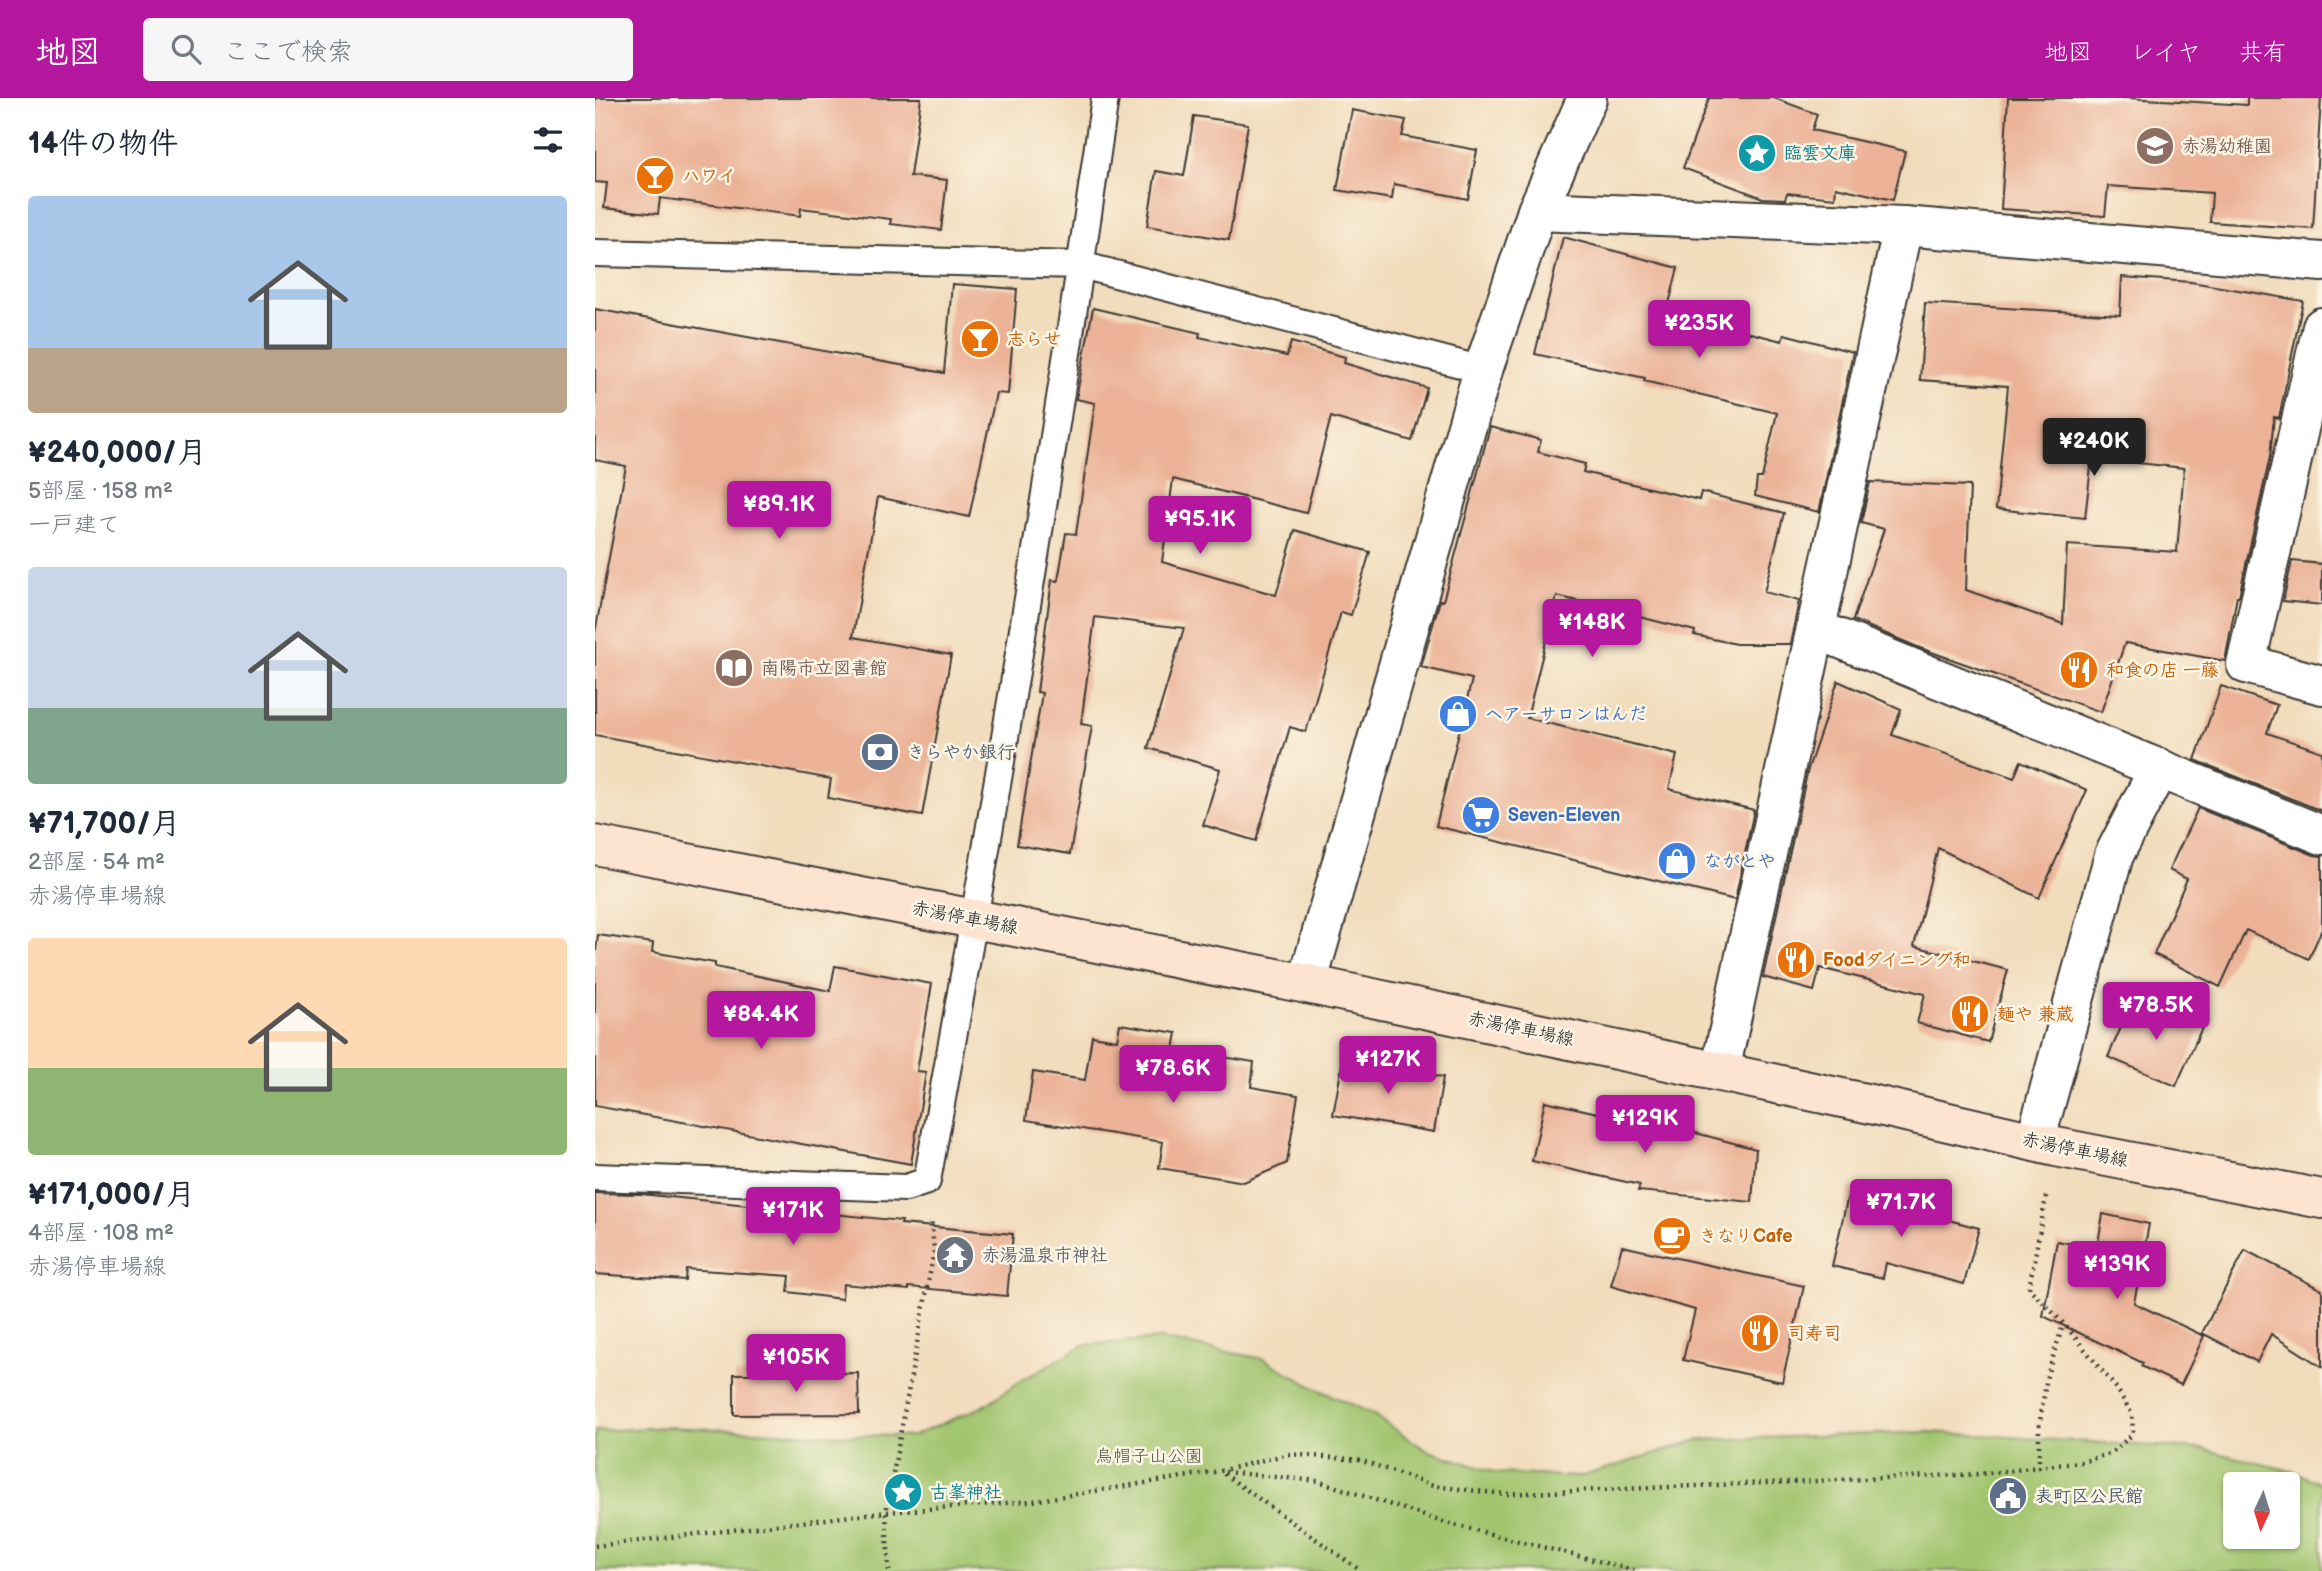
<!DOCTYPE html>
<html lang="ja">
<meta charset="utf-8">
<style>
body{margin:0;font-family:"Balsamiq Sans","Klee One",sans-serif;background:#f6f6f7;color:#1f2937;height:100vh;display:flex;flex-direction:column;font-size:26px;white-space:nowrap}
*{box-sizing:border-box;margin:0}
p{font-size:23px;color:#747a83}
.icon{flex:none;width:38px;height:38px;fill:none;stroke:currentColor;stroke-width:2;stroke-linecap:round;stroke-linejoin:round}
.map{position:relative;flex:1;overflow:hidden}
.sheet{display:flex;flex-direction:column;background:#fff;width:595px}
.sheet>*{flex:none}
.needle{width:46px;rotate:184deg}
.tools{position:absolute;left:1628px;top:1374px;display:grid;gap:14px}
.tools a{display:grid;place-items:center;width:77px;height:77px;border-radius:7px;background:#fff;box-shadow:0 2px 5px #0004;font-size:35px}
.price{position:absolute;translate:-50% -60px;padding:0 16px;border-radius:7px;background:#b5179e;color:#fff;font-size:23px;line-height:46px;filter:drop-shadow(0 2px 4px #0008)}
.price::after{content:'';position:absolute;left:50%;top:42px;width:21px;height:16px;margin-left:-10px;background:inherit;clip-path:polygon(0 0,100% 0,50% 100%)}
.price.on{background:#222;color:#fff}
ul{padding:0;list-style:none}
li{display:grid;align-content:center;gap:14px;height:371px;padding:0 28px}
li span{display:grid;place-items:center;height:217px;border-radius:7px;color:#555}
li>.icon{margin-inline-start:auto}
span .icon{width:126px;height:126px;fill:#fffc;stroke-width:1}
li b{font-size:30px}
h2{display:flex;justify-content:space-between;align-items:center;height:84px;padding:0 28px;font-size:30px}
header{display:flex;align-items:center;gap:42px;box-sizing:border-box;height:98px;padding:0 35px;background:#b5179e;color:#fff}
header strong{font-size:33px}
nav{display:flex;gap:38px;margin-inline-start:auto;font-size:24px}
.search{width:490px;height:63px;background:#f6f6f7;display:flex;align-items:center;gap:18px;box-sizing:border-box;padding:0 24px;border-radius:7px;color:#747a83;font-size:26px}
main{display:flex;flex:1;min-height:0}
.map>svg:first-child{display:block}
</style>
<header>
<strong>地図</strong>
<div class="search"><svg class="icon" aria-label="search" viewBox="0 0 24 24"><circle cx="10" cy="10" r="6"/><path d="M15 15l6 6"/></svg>ここで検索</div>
<nav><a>地図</a><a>レイヤ</a><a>共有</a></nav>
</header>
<main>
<section class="sheet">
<h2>14件の物件<svg class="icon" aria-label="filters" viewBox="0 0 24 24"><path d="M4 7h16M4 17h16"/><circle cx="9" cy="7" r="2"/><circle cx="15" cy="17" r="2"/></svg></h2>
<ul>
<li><span style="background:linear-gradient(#a9c7e8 70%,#b9a48a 0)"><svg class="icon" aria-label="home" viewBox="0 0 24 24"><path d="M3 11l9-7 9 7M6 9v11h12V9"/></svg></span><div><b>¥240,000/月</b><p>5部屋 · 158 m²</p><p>一戸建て</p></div></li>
<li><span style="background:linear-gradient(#c9d6e8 65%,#7fa58c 0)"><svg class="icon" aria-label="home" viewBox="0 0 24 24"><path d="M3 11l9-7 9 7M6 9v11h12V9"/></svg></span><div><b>¥71,700/月</b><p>2部屋 · 54 m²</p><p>赤湯停車場線</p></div></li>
<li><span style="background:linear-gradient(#ffd9b3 60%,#8fb573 0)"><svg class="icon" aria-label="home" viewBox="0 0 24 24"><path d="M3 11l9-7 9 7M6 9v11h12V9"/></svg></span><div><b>¥171,000/月</b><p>4部屋 · 108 m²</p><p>赤湯停車場線</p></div></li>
</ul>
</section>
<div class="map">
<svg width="1727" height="1473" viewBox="0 0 1727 1473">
<rect width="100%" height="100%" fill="#fcf5e5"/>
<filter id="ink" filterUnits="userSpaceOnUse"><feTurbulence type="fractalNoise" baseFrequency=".0143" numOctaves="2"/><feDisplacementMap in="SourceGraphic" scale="14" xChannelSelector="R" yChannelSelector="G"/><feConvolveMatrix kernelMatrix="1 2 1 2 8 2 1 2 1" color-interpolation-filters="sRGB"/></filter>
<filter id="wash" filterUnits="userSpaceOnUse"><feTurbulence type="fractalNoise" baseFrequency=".00686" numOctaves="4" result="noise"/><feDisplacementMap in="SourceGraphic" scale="28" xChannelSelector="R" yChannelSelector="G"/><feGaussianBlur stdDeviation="1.57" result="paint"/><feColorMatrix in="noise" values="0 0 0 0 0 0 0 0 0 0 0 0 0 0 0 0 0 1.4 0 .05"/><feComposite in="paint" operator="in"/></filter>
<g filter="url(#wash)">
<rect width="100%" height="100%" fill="#f1dcbb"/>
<!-- green -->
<path fill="#a1c56e" stroke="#5e7045" stroke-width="2" fill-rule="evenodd" d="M 565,1241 L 669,1261 L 718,1289 L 777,1316 L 831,1352 L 902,1375 L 985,1379 L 1103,1342 L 1335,1334 L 1607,1351 L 1700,1374 L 1727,1386 L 1727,1473 L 0,1473 L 0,1333 L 74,1329 L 248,1337 L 318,1338 L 389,1308 L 427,1282 L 489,1247 ZM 1640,1386 L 1692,1386 L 1692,1438 L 1640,1438 Z"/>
<g id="blocks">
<!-- building -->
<g fill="#ebb297">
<path d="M 0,0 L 326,0 L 315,78 L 352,82 L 346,132 L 295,126 L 296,121 L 206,110 L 205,118 L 65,100 L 63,116 L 9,110 L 12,85 L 0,84 Z"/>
<path d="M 1114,0 L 1179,0 L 1222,16 L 1217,32 L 1310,53 L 1298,102 L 1241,89 L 1240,100 L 1192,95 L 1190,101 L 1168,100 L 1088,70 Z"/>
<path d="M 1413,0 L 1532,0 L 1652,7 L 1652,0 L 1726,0 L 1718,131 L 1615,124 L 1617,95 L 1513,88 L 1510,118 L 1406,111 Z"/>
<path d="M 757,12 L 811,22 L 807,38 L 882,52 L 873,101 L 799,86 L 797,101 L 742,92 Z"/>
<path d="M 599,18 L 653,26 L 634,142 L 552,128 L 561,73 L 589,78 Z"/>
<path d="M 968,139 L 1083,170 L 1072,214 L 1187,243 L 1189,236 L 1258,254 L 1224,414 L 1160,398 L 1162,380 L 1167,380 L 1182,315 L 1049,283 L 1050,280 L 940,256 Z"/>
<path d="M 1527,179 L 1596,184 L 1708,203 L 1684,320 L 1679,319 L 1675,359 L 1644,498 L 1642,498 L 1630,563 L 1530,545 L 1506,614 L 1325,550 L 1258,522 L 1289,431 L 1266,425 L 1275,384 L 1375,388 L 1371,492 L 1468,526 L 1472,447 L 1582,454 L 1589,370 L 1497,360 L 1490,420 L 1401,411 L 1413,288 L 1325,282 L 1330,205 L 1525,217 Z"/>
<path d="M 357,186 L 422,191 L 413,296 L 401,295 L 374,419 L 283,399 L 258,539 L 356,557 L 327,718 L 233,700 L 236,681 L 0,637 L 0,535 L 31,368 L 0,362 L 0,211 L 349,275 Z"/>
<path d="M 498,210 L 605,235 L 604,239 L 692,258 L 696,244 L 750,259 L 749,265 L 832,290 L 817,343 L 736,319 L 711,415 L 578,381 L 567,464 L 681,497 L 700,432 L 775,454 L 756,517 L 746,514 L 711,634 L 695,629 L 661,743 L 608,727 L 625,671 L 553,650 L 589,530 L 500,519 L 486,626 L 497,628 L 475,756 L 422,747 L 447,595 L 442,594 L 457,482 L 463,483 L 471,435 L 481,436 L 500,305 L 481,301 Z"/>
<path d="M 895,329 L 946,342 L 943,354 L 990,366 L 988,374 L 1104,402 L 1106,394 L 1189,415 L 1169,494 L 1204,503 L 1195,546 L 1141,546 L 1099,537 L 1100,533 L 962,498 L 932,620 L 1082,657 L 1074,691 L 1159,712 L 1140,802 L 841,728 L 877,581 L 826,569 L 845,502 L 848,503 Z"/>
<path d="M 1697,463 L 1727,466 L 1727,507 L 1688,503 Z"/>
<path d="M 1243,583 L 1306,611 L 1297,637 L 1419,680 L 1426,663 L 1492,692 L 1444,800 L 1343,750 L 1319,848 L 1413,872 L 1393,944 L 1322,925 L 1330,896 L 1225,870 L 1219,893 L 1168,879 L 1213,671 Z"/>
<path d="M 1626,588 L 1682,607 L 1672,635 L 1727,654 L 1727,713 L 1600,662 Z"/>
<path d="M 1603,710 L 1719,757 L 1727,758 L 1727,831 L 1714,861 L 1651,832 L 1625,889 L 1559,856 L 1592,781 L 1574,772 Z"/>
<path d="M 3,837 L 58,845 L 57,854 L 120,865 L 120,869 L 235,893 L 240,868 L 337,886 L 322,973 L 331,974 L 316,1066 L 0,1008 L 0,860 Z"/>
<path d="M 1537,904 L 1610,923 L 1581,988 L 1513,959 Z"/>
<path d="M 525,926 L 582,935 L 579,951 L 659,964 L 656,989 L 703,997 L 692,1065 L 649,1084 L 564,1070 L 568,1044 L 431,1022 L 438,974 L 490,982 L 497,938 L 522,942 Z"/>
<path d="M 748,962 L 848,979 L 839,1034 L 738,1017 Z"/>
<path d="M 950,1003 L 1081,1033 L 1082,1030 L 1161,1051 L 1157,1104 L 1043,1093 L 1045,1087 L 937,1063 Z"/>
<path d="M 1255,1089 L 1306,1101 L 1304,1109 L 1384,1130 L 1369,1186 L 1291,1165 L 1288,1180 L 1237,1168 Z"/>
<path d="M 0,1095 L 46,1096 L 307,1123 L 306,1126 L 418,1136 L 412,1198 L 314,1189 L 314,1192 L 248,1186 L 247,1201 L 193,1194 L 195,1178 L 91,1171 L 90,1182 L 0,1176 Z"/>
<path d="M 1508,1116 L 1554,1126 L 1539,1205 L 1609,1238 L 1586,1287 L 1546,1268 L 1548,1265 L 1448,1218 L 1462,1143 L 1502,1151 Z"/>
<path d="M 1027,1148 L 1209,1188 L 1187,1284 L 1088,1262 L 1100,1212 L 1016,1188 Z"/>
<path d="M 1650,1152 L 1727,1192 L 1727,1269 L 1676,1236 L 1662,1264 L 1607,1235 Z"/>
<path d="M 263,1275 L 264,1316 L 139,1317 L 139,1276 Z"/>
</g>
</g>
</g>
<g filter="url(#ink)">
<use href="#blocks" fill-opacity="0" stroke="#3c3934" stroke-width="2"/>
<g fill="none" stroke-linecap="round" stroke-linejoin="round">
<!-- service casing -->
<g stroke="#3c3934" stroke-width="30">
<g id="service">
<path d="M 0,155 L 486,167 L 888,272"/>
<path d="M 0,1079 L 311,1090 L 332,1083 C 398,723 458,362 510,0"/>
</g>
</g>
<!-- minor casing -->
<g stroke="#3c3934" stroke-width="42">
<g id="minor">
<path d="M 942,113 L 1308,128 L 1727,164"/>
<path d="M 1727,229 L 1651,566 L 1727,587"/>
<path d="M 1221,531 L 1727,737"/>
<path d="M 1125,973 L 1308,128"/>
<path d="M 1440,1044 L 1519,757 L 1564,670"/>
</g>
</g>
<!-- tertiary casing -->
<g stroke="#3c3934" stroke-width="42">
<path id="tertiary" d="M 712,886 L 888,272 L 942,113 L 992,0"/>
</g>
<!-- secondary casing -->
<g stroke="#3c3934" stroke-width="42">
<path id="secondary" d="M 0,747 L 712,886 L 1280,1007 L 1461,1049 L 1727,1101"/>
</g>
<!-- path -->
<g stroke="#3c3934" stroke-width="4.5" stroke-dasharray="2 5" stroke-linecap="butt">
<path d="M 1444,1370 L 1444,1329 L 1452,1278 L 1468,1227"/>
<path d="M 630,1374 L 723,1383 L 848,1424 L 1042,1473"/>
<path d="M 629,1376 L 766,1473"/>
<path d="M 0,1448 L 291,1414 L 438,1403 L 625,1373 L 693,1356 L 765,1362 L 838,1388 L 909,1396 L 1386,1376 L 1487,1364 L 1516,1355 L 1538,1336 L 1537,1316 L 1522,1291 L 1469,1226 L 1434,1190 L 1452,1094"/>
<path d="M 294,1473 L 291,1414 L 339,1153 L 336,1121"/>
</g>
<!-- service -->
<use href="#service" stroke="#fff" stroke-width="26"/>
<!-- minor -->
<use href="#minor" stroke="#fff" stroke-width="38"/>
<!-- tertiary -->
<use href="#tertiary" stroke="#fff" stroke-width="38"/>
<!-- secondary -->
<use href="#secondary" stroke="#fde4d1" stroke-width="38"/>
</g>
</g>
<!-- icons -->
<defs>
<g id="school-disc" transform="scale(2.0125)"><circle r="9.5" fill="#8d6e63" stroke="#fcf5e5"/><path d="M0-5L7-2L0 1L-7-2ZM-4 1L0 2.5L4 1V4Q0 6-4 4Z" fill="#fff"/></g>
<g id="sight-disc" transform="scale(2.0125)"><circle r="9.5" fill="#0f9aa8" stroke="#fcf5e5"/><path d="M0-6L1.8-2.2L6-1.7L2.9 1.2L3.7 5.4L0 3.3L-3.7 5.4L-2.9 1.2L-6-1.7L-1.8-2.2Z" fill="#fff"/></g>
<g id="bar-disc" transform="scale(2.0125)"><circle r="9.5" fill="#e8710a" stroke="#fcf5e5"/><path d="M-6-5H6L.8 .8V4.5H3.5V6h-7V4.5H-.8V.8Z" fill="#fff"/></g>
<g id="library-disc" transform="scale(2.0125)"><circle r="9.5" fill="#8d6e63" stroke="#fcf5e5"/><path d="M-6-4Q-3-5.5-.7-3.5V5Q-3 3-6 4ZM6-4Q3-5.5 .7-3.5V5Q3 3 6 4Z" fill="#fff"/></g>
<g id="restaurant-disc" transform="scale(2.0125)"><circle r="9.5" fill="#e8710a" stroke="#fcf5e5"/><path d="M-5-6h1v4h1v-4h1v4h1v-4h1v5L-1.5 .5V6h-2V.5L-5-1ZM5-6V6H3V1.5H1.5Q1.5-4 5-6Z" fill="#fff"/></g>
<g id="shop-disc" transform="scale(2.0125)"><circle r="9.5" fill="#3f7fe0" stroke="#fcf5e5"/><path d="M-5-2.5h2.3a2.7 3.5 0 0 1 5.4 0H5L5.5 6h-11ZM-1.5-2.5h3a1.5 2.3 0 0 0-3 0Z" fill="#fff"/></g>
<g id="bank-disc" transform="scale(2.0125)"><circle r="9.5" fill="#5c6f8a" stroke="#fcf5e5"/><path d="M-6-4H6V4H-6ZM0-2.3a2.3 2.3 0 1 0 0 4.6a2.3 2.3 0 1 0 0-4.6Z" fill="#fff"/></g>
<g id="supermarket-disc" transform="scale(2.0125)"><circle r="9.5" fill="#3f7fe0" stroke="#fcf5e5"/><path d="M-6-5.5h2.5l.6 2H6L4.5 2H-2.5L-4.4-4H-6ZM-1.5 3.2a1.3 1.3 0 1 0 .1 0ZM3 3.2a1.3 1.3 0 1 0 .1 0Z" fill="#fff"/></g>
<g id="cafe-disc" transform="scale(2.0125)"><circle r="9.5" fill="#e8710a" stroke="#fcf5e5"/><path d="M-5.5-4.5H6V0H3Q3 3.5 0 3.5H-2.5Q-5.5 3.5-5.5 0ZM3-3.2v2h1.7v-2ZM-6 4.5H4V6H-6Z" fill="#fff"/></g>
<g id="temple-disc" transform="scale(2.0125)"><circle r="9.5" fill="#6b7280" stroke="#fcf5e5"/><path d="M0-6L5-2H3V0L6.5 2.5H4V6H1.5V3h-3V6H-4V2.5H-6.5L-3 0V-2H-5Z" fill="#fff"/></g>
<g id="civic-disc" transform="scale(2.0125)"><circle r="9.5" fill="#5c6f8a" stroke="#fcf5e5"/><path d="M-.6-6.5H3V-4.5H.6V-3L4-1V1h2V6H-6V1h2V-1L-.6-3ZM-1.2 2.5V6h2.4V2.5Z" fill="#fff"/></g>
</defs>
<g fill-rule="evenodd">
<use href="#school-disc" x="1560" y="48"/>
<use href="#sight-disc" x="1162" y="55"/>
<use href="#bar-disc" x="60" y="78"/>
<use href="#bar-disc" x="385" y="241"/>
<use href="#library-disc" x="139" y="570"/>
<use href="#restaurant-disc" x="1484" y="572"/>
<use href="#shop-disc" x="863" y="616"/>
<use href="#bank-disc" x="285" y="654"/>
<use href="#supermarket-disc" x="886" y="717"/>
<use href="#shop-disc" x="1082" y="763"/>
<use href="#restaurant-disc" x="1201" y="862"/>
<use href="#restaurant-disc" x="1375" y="916"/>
<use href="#cafe-disc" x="1077" y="1138"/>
<use href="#temple-disc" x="360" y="1157"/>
<use href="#restaurant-disc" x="1165" y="1235"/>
<use href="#sight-disc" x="308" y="1394"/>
<use href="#civic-disc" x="1413" y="1398"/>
</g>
<g text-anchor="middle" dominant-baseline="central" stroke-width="5" stroke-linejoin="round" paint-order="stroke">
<!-- education labels -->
<g font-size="18" font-weight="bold" fill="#785e54" stroke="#fcf5e5" text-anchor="start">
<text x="1587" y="48">赤湯幼稚園</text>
<text x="166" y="570">南陽市立図書館</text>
</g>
<!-- culture labels -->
<g font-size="18" font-weight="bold" fill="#0d838f" stroke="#fcf5e5" text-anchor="start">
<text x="1189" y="55">臨雲文庫</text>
<text x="335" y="1394">古峯神社</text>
</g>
<!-- food labels -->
<g font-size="18" font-weight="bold" fill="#c56008" stroke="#fcf5e5" text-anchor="start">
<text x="87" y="78">ハワイ</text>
<text x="412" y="241">志らせ</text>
<text x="1511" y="572">和食の店 一藤</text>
<text x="1228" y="862">Foodダイニング和</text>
<text x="1402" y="916">麺や 兼蔵</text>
<text x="1104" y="1138">きなりCafe</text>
<text x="1192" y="1235">司寿司</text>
</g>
<!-- shop labels -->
<g font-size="18" font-weight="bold" fill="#366cbe" stroke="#fcf5e5" text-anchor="start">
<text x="890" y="616">ヘアーサロンはんだ</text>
<text x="913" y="717">Seven-Eleven</text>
<text x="1109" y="763">ながとや</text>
</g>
<!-- service labels -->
<g font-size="18" font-weight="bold" fill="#4e5e75" stroke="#fcf5e5" text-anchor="start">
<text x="312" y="654">きらやか銀行</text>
<text x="1440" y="1398">表町区公民館</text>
</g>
<!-- street labels -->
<g font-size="18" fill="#1c1c1c" stroke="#fcf5e5">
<text transform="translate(370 820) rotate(11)">赤湯停車場線</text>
<text transform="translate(926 931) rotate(12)">赤湯停車場線</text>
<text transform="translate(1480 1052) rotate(12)">赤湯停車場線</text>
</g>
<!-- worship labels -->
<g font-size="18" font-weight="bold" fill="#5b616d" stroke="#fcf5e5" text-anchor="start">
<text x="387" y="1157">赤湯温泉市神社</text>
</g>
<!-- park labels -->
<g font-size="18" fill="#4b5739" stroke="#fcf5e5">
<text x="554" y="1358">烏帽子山公園</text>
</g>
</g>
</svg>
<div class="tools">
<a><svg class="needle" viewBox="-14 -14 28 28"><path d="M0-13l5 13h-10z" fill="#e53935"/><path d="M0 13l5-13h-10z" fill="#747a83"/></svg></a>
</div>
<b class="price" style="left:1104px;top:262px">¥235K</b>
<b class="price on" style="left:1499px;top:380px">¥240K</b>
<b class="price" style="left:184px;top:443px">¥89.1K</b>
<b class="price" style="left:605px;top:458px">¥95.1K</b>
<b class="price" style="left:997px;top:561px">¥148K</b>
<b class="price" style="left:1561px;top:944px">¥78.5K</b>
<b class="price" style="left:166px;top:953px">¥84.4K</b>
<b class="price" style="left:793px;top:998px">¥127K</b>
<b class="price" style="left:578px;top:1007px">¥78.6K</b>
<b class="price" style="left:1050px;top:1057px">¥129K</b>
<b class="price" style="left:1306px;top:1141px">¥71.7K</b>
<b class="price" style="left:198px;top:1149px">¥171K</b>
<b class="price" style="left:1522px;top:1203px">¥139K</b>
<b class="price" style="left:201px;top:1296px">¥105K</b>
</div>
</main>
